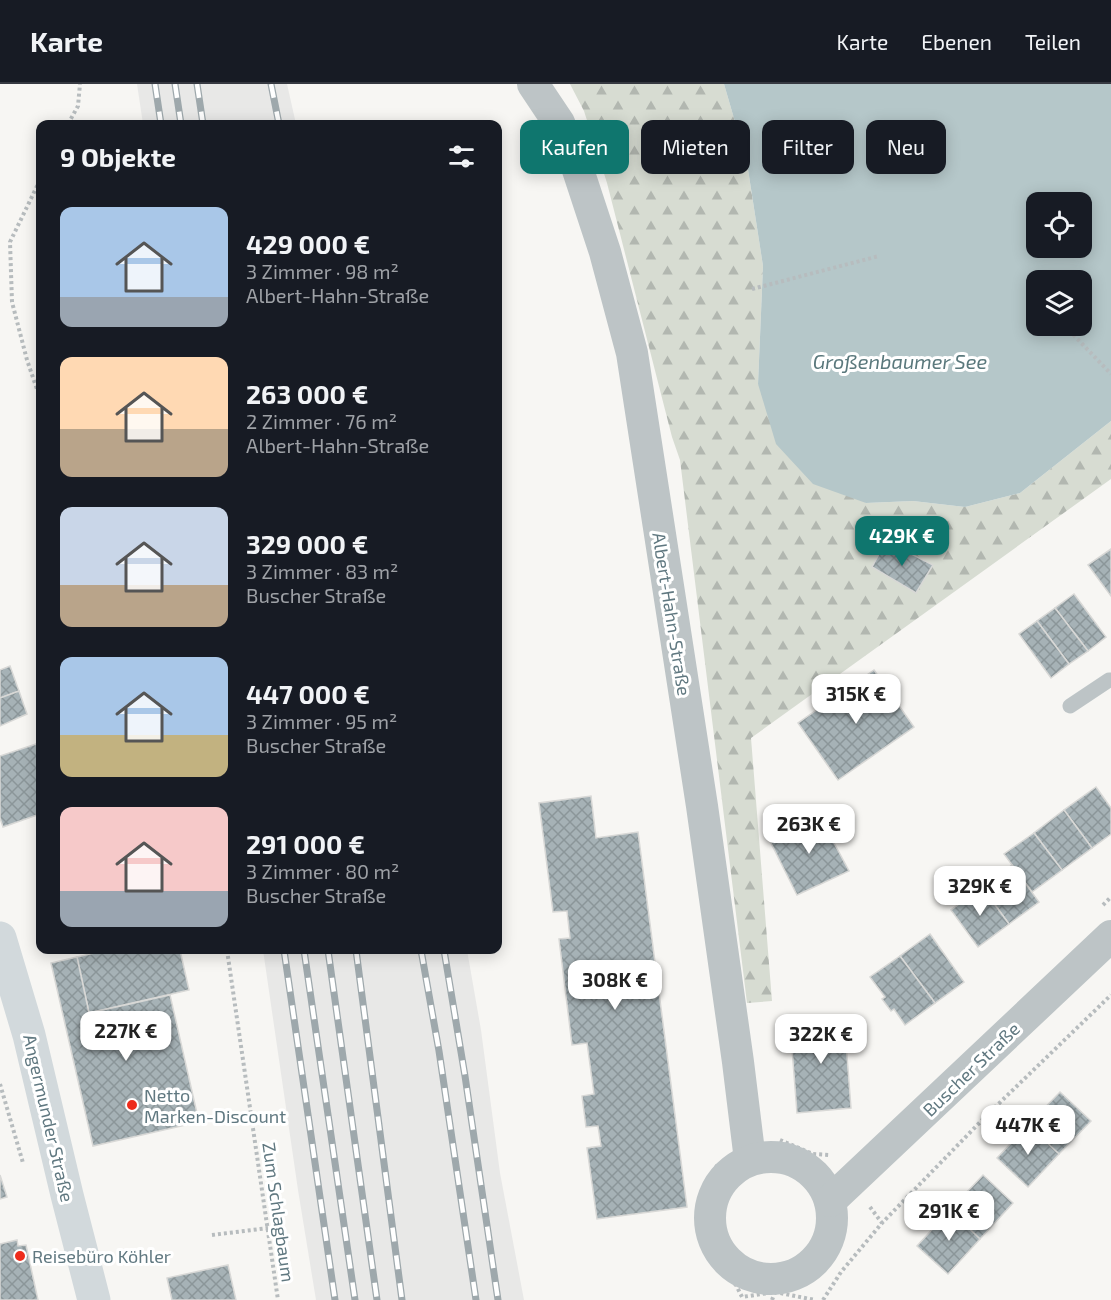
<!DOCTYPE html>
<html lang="de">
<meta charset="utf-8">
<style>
body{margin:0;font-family:"Exo 2",sans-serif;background:#20242c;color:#f1f3f6;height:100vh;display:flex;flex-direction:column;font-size:22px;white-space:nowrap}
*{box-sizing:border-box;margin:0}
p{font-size:20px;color:#9ea1a6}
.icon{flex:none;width:33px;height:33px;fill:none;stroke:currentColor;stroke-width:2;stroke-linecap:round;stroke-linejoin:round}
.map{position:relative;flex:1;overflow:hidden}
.side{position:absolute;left:36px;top:36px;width:466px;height:834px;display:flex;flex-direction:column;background:#171b24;border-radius:12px;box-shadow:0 3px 15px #0003}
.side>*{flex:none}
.top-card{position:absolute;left:520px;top:36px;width:500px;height:54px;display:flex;gap:12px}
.controls{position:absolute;left:1026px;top:108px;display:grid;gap:12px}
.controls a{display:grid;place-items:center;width:66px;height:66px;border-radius:12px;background:#171b24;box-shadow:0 3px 15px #0003;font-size:30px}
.price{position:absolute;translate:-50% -51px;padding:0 14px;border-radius:12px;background:#fff;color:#222;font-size:20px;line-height:39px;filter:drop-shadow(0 2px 3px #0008)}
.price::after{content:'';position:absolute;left:50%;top:36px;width:18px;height:14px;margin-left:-9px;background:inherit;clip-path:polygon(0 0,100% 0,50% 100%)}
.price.selected{background:#0f766e;color:#fff}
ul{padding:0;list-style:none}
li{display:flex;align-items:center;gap:18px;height:150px;padding:0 24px}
li span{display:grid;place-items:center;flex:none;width:168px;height:120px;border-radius:12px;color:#555}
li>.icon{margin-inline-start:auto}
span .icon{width:72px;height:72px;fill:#fffc;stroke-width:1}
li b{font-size:26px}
h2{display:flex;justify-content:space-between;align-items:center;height:72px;padding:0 24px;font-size:26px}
.tag{padding:0 21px;border-radius:12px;background:#171b24;box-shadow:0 3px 15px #0003;font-size:21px;line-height:54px}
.tag.selected{background:#0f766e;color:#fff}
header{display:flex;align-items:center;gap:36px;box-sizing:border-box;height:84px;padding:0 30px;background:#171b24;border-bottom:2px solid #363941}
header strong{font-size:28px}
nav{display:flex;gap:33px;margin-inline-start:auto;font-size:21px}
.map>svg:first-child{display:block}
</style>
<header>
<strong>Karte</strong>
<nav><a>Karte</a><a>Ebenen</a><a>Teilen</a></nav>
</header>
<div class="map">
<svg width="1111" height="1216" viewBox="0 0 1111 1216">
<defs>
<pattern id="forest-firs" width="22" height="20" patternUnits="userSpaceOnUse" patternTransform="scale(1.5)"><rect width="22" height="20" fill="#d7dcd2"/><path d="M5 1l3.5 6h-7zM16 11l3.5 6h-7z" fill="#b2b7b0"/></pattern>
<pattern id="building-cross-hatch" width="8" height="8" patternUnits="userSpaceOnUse" patternTransform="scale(1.5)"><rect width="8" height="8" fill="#a6b2b6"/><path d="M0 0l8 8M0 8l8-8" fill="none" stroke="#8b9699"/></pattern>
</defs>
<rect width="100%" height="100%" fill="#f7f6f3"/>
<!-- built -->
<g fill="#e8e8e7">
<path d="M 137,0 L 287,0 L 296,40 L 143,40 Z"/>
<path d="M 263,866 L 467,866 L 481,946 L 500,1089 L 524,1216 L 316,1216 L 298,1106 Z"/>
</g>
<!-- forest -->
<path fill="url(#forest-firs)" d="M 570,0 L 724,0 L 747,79 L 763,182 L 758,300 L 866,419 L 913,417 L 965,423 L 1020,409 L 1111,337 L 1111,395 L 751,654 L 772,917 L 747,919 L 680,376 L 672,353 L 607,99 L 584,27 Z"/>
<!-- water -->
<path fill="#b5c7c9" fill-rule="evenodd" d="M 724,0 L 1111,0 L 1111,337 L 1020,409 L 965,423 L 913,417 L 866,419 L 813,400 L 776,360 L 758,300 L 763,182 L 747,79 ZM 1036,118 L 1082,118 L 1082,164 L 1036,164 ZM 1036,196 L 1082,196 L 1082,242 L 1036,242 Z"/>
<!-- building -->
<g fill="url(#building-cross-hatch)" stroke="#d8d8d6" stroke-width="1.5">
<path d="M 886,457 L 933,481 L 916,509 L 872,483 Z"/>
<path d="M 1111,465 L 1111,512 L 1088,481 Z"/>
<path d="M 1074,510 L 1106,553 L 1088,567 L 1055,524 Z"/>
<path d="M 1055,524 L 1088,567 L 1069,580 L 1037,537 Z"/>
<path d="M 1037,537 L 1069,580 L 1051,594 L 1019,550 Z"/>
<path d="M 10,582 L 19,607 L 0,614 L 0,586 Z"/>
<path d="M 874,586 L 914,643 L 838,696 L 798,639 Z"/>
<path d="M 19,607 L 27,630 L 0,642 L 0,614 Z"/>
<path d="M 36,660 L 40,672 L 40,730 L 3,743 L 0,734 L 0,672 Z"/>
<path d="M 1096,703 L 1111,724 L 1111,750 L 1092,764 L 1064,726 Z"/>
<path d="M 591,712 L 596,754 L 638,748 L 687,1123 L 597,1135 L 587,1064 L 601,1062 L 598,1042 L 586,1043 L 582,1012 L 594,1010 L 587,959 L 572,961 L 559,855 L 570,854 L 567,827 L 553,828 L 539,719 Z"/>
<path d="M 1064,726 L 1092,764 L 1062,786 L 1034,749 Z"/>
<path d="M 819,731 L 849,787 L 797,811 L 769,755 Z"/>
<path d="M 1034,749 L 1062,786 L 1032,808 L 1004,770 Z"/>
<path d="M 1012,781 L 1039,818 L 1009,840 L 982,803 Z"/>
<path d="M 982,803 L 1009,840 L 978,863 L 951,826 Z"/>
<path d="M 930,850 L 964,898 L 935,919 L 900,872 Z"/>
<path d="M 107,866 L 180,866 L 189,906 L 89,929 L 77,873 Z"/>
<path d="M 900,872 L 935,919 L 905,941 L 894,925 L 891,927 L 882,915 L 885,913 L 870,893 Z"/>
<path d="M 77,873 L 89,929 L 170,911 L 199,1038 L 93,1062 L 51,879 Z"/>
<path d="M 844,933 L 851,1024 L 797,1029 L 790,939 Z"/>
<path d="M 1060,1008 L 1091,1037 L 1059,1070 L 1028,1041 Z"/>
<path d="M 1028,1041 L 1059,1070 L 1028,1103 L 997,1074 Z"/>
<path d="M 0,1091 L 7,1113 L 0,1115 Z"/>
<path d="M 983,1091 L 1013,1119 L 980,1155 L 950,1126 Z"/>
<path d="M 950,1126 L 980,1155 L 948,1190 L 917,1162 Z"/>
<path d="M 17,1156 L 18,1162 L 26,1161 L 38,1216 L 0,1216 L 0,1160 Z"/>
<path d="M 228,1181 L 236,1216 L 172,1216 L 167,1194 Z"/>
</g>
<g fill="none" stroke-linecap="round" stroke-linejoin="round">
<!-- path -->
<g stroke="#b7bcbe" stroke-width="4" stroke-dasharray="3 3" stroke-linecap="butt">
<path d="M 68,40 L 78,22 L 80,0"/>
<path d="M 40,96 L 10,158 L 12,218 L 27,276 L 40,314"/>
<path d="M 752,205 L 879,172"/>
<path d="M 1035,210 L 1036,212"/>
<path d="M 1065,242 L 1111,290"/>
<path d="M 1103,821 L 1111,813"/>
<path d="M 227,866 L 278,1216"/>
<path d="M 0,1000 L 23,1079"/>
<path d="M 780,1056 L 813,1070 L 830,1071"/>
<path d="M 717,1081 L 702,1124 L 702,1149 L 706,1162 L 726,1192 L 736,1201 L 742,1213 L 775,1208 L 815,1216"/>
<path d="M 870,1123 L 882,1139"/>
<path d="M 212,1151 L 268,1144"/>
<path d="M 772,1216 L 775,1208"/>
<path d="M 823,1216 L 841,1188 L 882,1139 L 988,1030 L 1111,911"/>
</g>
<!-- service -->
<path stroke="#bdc4c6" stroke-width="15" d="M 1070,622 L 1109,596 L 1111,596"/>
<!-- minor -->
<g stroke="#bdc4c6" stroke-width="32">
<path d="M 533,0 L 559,39 L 576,80 L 605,168 L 632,269 L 702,722 L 738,978 L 750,1076"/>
<circle cx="771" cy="1134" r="61"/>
<path d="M 830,1117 L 1111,852"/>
</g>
<!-- secondary -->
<path stroke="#d2d9dc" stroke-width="33" d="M 0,854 L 29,951 L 67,1111 L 94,1216"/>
<!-- rail casing -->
<g stroke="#9ea8ac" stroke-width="7">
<g id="rail">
<path d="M 155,0 L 161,40"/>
<path d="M 175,0 L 181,40"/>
<path d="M 197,0 L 203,40"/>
<path d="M 271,0 L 279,40"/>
<path d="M 284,866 L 335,1216"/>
<path d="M 304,866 L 355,1216"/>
<path d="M 328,866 L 377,1216"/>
<path d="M 356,866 L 402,1216"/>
<path d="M 421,866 L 439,967 L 476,1216"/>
<path d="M 444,866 L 465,992 L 498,1216"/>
</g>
</g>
<!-- rail -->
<use href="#rail" stroke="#fff" stroke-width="4.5" stroke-dasharray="14" stroke-linecap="butt"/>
</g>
<!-- markers -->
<g fill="#ee2c1c" stroke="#fff" stroke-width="2">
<circle cx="132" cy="1021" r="6"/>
<circle cx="20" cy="1172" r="6"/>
</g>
<g text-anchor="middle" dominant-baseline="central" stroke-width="6" stroke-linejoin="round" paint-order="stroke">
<!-- street labels -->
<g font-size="18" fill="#607880" stroke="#fff">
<text transform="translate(672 530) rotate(81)">Albert-Hahn-Straße</text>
<text transform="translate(971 985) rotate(-44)">Buscher Straße</text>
<text transform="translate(49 1034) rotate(77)">Angermunder Straße</text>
<text transform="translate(279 1128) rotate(82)">Zum Schlagbaum</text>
</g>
<!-- poi labels -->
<g font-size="18" fill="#607880" stroke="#fff" text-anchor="start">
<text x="144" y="1011">Netto<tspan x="144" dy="21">Marken-Discount</tspan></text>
<text x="32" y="1172">Reisebüro Köhler</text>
</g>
<!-- water labels -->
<g font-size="20" font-style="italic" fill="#5a787c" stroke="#fff">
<text x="900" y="277">Großenbaumer See</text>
</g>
</g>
</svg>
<div class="controls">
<a><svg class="icon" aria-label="locate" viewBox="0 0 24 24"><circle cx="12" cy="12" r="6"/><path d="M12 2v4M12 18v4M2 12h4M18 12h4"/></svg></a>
<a><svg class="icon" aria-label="layers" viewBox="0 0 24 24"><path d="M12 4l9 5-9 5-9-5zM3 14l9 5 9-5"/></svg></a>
</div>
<b class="price selected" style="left:902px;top:483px">429K €</b>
<b class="price" style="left:856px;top:641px">315K €</b>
<b class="price" style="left:809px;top:771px">263K €</b>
<b class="price" style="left:980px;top:833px">329K €</b>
<b class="price" style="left:615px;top:927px">308K €</b>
<b class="price" style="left:126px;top:978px">227K €</b>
<b class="price" style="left:821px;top:981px">322K €</b>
<b class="price" style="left:1028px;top:1072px">447K €</b>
<b class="price" style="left:949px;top:1158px">291K €</b>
<div class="top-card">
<a class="tag selected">Kaufen</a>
<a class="tag">Mieten</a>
<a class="tag">Filter</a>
<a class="tag">Neu</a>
</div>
<section class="side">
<h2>9 Objekte<svg class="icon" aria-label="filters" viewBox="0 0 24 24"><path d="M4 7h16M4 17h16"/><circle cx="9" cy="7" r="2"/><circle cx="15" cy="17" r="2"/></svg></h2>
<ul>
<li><span style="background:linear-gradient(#a9c7e8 75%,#9aa5b1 0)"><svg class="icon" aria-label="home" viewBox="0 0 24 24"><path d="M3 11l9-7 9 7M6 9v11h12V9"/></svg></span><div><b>429 000 €</b><p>3 Zimmer · 98 m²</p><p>Albert-Hahn-Straße</p></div></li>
<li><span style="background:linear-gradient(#ffd9b3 60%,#b9a48a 0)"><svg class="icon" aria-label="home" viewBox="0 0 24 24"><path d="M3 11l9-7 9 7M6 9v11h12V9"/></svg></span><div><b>263 000 €</b><p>2 Zimmer · 76 m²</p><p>Albert-Hahn-Straße</p></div></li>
<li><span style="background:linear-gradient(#c9d6e8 65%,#b9a48a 0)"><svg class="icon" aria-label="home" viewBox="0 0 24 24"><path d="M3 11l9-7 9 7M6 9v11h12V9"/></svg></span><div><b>329 000 €</b><p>3 Zimmer · 83 m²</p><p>Buscher Straße</p></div></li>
<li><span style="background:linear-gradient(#a9c7e8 65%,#c2b280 0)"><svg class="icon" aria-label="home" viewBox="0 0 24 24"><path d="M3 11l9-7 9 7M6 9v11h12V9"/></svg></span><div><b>447 000 €</b><p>3 Zimmer · 95 m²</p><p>Buscher Straße</p></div></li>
<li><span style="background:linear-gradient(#f6c9c9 70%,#9aa5b1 0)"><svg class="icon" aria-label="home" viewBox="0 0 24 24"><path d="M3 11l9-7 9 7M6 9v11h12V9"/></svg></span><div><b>291 000 €</b><p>3 Zimmer · 80 m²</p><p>Buscher Straße</p></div></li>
</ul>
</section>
</div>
